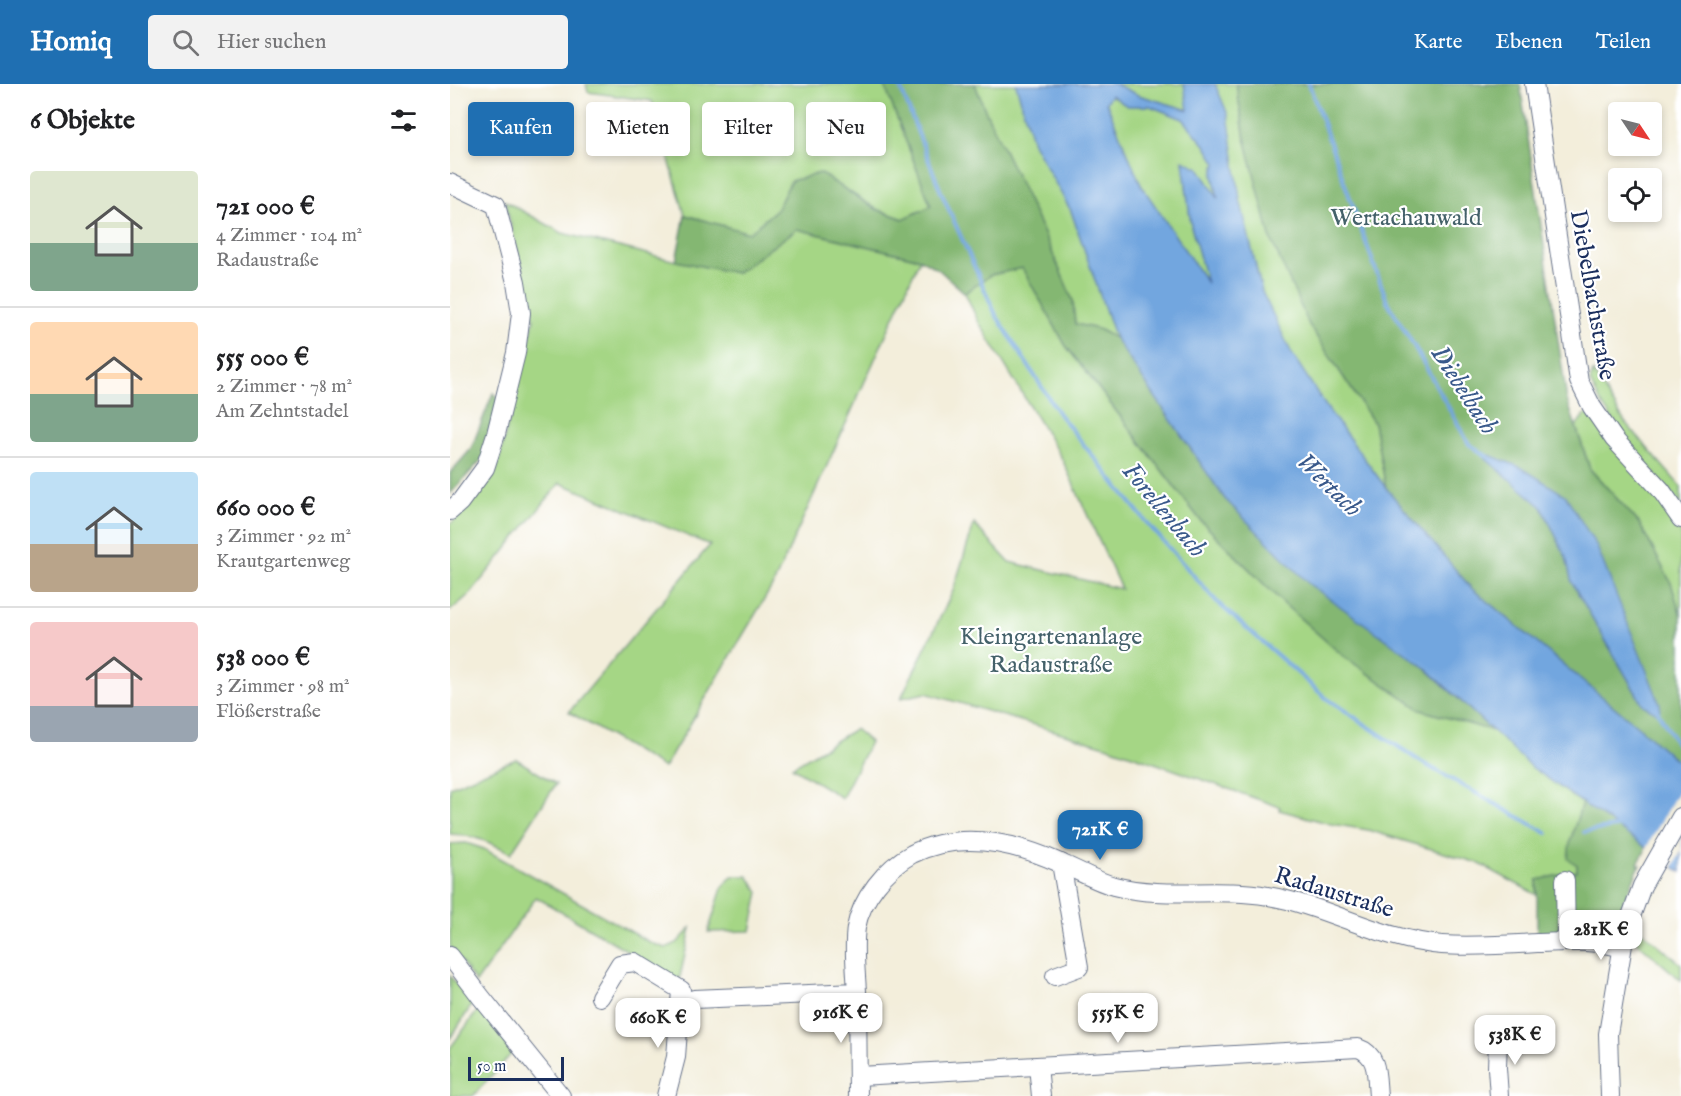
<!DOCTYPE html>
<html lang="de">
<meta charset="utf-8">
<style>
body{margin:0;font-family:"IM FELL English",serif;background:#f2f2f2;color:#202124;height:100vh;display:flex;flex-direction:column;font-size:22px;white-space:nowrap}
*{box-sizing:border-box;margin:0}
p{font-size:20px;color:#757577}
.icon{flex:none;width:33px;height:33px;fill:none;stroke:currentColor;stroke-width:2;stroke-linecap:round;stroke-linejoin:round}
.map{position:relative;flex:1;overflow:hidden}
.side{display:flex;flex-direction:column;background:#fff;width:450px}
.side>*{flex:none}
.hud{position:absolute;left:18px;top:18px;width:570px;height:54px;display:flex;gap:12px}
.needle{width:39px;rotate:125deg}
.fabs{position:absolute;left:1158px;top:18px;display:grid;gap:12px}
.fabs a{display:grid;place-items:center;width:54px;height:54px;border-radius:6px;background:#fff;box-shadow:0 3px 9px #0003;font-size:30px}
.scale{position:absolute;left:18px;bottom:15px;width:96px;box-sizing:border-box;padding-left:6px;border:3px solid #1b2f5e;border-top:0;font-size:16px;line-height:21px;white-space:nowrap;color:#1b2f5e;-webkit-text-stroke:4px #fff;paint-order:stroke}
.price{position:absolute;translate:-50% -51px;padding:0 14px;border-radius:12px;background:#fff;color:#222;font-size:20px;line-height:39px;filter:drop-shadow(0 2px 3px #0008)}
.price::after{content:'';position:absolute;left:50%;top:36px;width:18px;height:14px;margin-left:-9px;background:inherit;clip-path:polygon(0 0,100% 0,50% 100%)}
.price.current{background:#1f6fb2;color:#fff}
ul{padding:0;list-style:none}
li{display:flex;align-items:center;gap:18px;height:150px;padding:0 30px}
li+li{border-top:2px solid #e0e0e0}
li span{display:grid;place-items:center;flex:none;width:168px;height:120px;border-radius:6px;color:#555}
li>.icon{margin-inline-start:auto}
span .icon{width:72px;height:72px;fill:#fffc;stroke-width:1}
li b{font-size:26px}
h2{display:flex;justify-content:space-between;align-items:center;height:72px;padding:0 30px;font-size:26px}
.pill{padding:0 21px;border-radius:6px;background:#fff;box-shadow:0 3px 9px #0003;font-size:21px;line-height:54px}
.pill.current{background:#1f6fb2;color:#fff}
header{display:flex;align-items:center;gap:36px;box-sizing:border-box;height:84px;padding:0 30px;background:#1f6fb2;color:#fff}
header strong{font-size:28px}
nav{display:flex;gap:33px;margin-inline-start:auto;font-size:21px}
.search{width:420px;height:54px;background:#f2f2f2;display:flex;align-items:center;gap:15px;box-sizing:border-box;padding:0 21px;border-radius:6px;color:#757577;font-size:22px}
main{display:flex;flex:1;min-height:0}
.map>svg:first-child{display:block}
</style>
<header>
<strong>Homiq</strong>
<div class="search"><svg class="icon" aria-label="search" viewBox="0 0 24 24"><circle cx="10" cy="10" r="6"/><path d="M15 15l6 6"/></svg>Hier suchen</div>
<nav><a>Karte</a><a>Ebenen</a><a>Teilen</a></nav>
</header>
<main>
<section class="side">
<h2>6 Objekte<svg class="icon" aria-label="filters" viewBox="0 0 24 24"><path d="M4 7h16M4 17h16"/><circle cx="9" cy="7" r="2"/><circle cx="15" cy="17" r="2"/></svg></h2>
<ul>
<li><span style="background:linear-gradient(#dfe7d0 60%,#7fa58c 0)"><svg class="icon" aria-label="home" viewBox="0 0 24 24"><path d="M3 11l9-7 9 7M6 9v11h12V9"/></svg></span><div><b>721 000 €</b><p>4 Zimmer · 104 m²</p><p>Radaustraße</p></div></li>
<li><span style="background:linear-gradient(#ffd9b3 60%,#7fa58c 0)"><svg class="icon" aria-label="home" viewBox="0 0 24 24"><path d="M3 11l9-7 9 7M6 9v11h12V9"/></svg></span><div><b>555 000 €</b><p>2 Zimmer · 78 m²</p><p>Am Zehntstadel</p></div></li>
<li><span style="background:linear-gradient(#bfe0f5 60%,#b9a48a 0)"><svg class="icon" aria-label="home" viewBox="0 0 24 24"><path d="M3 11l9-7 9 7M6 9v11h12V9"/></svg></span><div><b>660 000 €</b><p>3 Zimmer · 92 m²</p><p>Krautgartenweg</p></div></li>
<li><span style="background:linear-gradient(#f6c9c9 70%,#9aa5b1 0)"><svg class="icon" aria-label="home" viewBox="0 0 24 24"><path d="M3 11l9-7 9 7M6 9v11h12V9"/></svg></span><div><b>538 000 €</b><p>3 Zimmer · 98 m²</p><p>Flößerstraße</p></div></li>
</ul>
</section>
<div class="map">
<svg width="1231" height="1012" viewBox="0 0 1231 1012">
<rect width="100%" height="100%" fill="#fff"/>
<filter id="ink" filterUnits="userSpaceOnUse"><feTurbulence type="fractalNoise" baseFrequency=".0167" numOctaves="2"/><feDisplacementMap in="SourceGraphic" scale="12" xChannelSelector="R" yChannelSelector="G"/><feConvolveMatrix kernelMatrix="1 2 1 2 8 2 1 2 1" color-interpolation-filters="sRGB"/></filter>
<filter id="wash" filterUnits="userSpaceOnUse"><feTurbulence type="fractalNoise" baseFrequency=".008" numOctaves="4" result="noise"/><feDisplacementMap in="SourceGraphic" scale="24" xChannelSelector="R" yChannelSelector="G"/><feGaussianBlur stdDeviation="1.35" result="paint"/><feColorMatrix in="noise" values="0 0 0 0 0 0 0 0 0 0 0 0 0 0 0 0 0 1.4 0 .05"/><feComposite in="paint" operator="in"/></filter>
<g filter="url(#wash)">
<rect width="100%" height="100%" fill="#f3eedb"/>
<!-- green -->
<g fill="#a5d685" stroke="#608272" stroke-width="1.5">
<path d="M 136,0 L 434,0 L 481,122 L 454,135 L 426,125 L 370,89 L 341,97 L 327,125 L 299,149 L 235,131 L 202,17 L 138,8 Z"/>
<path d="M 525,0 L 566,0 L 583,59 L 621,127 L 665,254 L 648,245 L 625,240 L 623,217 L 596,154 L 535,26 Z"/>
<path d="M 665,0 L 734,0 L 739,26 L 688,11 Z"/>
<path d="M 765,0 L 786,0 L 795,54 L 859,241 L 924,339 L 936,404 L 877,324 L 842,270 L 812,208 L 790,116 L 778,31 Z"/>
<path d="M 660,11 L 677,22 L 700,22 L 733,35 L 755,61 L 766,79 L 763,91 L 769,116 L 749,84 L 733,77 L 741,142 L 758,201 L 691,101 L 656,18 Z"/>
<path d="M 55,117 L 112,149 L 226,177 L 286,189 L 347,145 L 470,175 L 324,499 L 214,684 L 119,628 L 260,461 L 110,399 L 20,510 L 0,527 L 0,440 L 9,432 L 46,387 L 84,236 Z"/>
<path d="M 572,184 L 616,262 L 751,437 L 834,520 L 892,571 L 971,626 L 1044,647 L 1080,682 L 1132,719 L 1120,758 L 1127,781 L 1127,788 L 1087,796 L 1087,811 L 1028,779 L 918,746 L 881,740 L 829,726 L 830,723 L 659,663 L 476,609 L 451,614 L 503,507 L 524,440 L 559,478 L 671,505 L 612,375 L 528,237 L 515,209 L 541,191 Z"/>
<path d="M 1143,288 L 1174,337 L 1231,403 L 1231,421 C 1198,382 1162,344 1140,298 Z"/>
<path d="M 1138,330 L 1207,412 L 1231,449 L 1231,532 L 1221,499 L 1189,439 L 1140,385 L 1126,342 L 1134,331 Z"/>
<path d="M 405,645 L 420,658 L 392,714 L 342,683 Z"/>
<path d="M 66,675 L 106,700 L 61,769 C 40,758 23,751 0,750 L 0,703 Z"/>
<path d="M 16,759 L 34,765 L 201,859 L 216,864 L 227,859 L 241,844 L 229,897 L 86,813 L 26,899 L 0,862 L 0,760 Z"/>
<path d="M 282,792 L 298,792 L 309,808 L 301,847 L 258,848 L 272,804 Z"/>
<path d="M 1191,846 L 1231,880 L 1231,896 L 1187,858 Z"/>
<path d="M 0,892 L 23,919 L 0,955 Z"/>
<path d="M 29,925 L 64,967 L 23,1012 L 0,1012 L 0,964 Z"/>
</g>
<!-- forest -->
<g fill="#84b772" stroke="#507368" stroke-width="1.5" fill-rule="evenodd">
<path d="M 434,0 L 525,0 L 535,26 L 596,154 L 623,217 L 625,240 L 648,245 L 665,254 L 775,415 L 976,585 L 1043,647 L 971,626 L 892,571 L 834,520 L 751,437 L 616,262 L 572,184 L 541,191 L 515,209 L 488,185 L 470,175 L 347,145 L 286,189 L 226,177 L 235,131 L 299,149 L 327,125 L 341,97 L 370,89 L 426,125 L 453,135 L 481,122 Z"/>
<path d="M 786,0 L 1070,0 L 1117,316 L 1140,385 L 1189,439 L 1221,499 L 1231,532 L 1231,681 L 1192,646 L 1021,504 L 936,404 L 924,339 L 859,241 L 820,153 L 795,54 ZM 1084,415 L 1147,463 L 1193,621 L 1122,499 L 1116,473 L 1092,423 Z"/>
<path d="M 43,309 L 49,314 L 34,373 L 0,410 L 0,389 L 21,365 Z"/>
<path d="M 1132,719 L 1197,763 L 1188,780 L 1190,781 L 1159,851 L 1087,851 L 1087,796 L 1127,787 L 1127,781 L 1118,775 L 1120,758 Z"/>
</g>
<!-- water -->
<g fill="#72a6df" stroke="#466a9e" stroke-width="1.5" fill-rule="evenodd">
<path d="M 566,0 L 665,0 L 688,11 L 738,26 L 734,0 L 765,0 L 778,31 L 790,116 L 812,208 L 842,270 L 877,324 L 936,404 L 1021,504 L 1192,646 L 1231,681 L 1231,788 L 1080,682 L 976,584 L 859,500 L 775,415 L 665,254 L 621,127 L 583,59 ZM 661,11 L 677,22 L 700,22 L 733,35 L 755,61 L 766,79 L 763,91 L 768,114 L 749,84 L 733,76 L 741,142 L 757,199 L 691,101 L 656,18 Z"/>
<path d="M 1039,371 L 1072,384 L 1116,412 L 1147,463 L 1210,620 L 1209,630 L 1193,621 L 1122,499 L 1116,473 L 1092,423 L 1036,375 Z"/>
</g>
<!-- pier -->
<path fill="#f3eedb" d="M 1231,702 L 1231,768 L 1222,785 L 1195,766 Z"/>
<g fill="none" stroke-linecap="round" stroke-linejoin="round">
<!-- stream -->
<g stroke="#72a6df" stroke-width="4">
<path d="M 449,0 L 491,108 L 546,231 L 609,330 L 697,439 L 768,519 L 876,614 L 971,678 L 1097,749"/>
<path d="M 859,0 L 937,217 L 964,262 L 1019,360 L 1041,375"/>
<path d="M 1207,626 L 1230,666 L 1228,682"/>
<path d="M 1134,748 L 1172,742"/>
</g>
</g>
</g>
<g filter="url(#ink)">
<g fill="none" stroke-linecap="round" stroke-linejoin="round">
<!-- minor casing -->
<g stroke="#67728a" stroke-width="20">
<g id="minor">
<path d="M 1084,0 L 1129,297 L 1142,323 L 1164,355 L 1211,406 L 1231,435"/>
<path d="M 0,99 L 46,121 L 66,198 L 71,229 L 66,269 L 46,350 L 35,384 L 10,418 L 0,427"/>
<path d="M 1115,796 L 1116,858"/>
<path d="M 0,872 L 31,913 L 111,1012"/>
<path d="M 605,892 L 629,883 L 611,779"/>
<path d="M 407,908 L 408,1012"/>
<path d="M 150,913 L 170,880 L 185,878 L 231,906 L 226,973 L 216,1012"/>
<path d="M 231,923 L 244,915 L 407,908 C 406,888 403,864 406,844 C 411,815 436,784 462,770 C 510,746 563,758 610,779 C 628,786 645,797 664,802 C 715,815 767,803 818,812 C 878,822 930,856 992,861 C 1023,863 1055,861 1087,859 C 1117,858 1142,855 1172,864"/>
<path d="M 1048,954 L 1047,984 L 1049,1012"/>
<path d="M 588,982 L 591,1012"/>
<path d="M 409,992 L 908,964 C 929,971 926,993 928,1012"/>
<path d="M 1160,1012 L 1158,950 L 1175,849 L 1192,802 L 1231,733"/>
</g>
</g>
<!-- minor -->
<use href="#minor" stroke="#fff" stroke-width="18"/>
</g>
</g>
<g text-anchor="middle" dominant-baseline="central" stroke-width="4.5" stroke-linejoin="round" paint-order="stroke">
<!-- park labels -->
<g font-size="24" fill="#44616a" stroke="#fff">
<text x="956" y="134">Wertachauwald</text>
<text x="601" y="553">Kleingartenanlage<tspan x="601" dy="28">Radaustraße</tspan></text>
</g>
<!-- street labels -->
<g font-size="24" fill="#1b2f5e" stroke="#fff">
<text transform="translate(1142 211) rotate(80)">Diebelbachstraße</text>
<text transform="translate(884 809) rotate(17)">Radaustraße</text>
</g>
<!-- water labels -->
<g font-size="26" font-style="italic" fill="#39598b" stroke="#fff">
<text transform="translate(1014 306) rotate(57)">Diebelbach</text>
<text transform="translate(879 401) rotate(44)">Wertach</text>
<text transform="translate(714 426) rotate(50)">Forellenbach</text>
</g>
</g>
</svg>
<div class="fabs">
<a><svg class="needle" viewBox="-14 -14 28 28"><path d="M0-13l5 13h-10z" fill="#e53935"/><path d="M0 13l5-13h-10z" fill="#757577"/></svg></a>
<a><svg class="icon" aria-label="locate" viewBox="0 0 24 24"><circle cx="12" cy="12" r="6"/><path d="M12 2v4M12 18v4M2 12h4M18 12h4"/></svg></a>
</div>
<div class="scale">50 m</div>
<b class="price current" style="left:650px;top:777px">721K €</b>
<b class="price" style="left:1151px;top:877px">281K €</b>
<b class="price" style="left:391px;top:960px">916K €</b>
<b class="price" style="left:668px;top:960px">555K €</b>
<b class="price" style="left:208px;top:965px">660K €</b>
<b class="price" style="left:1065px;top:982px">538K €</b>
<div class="hud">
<a class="pill current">Kaufen</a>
<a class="pill">Mieten</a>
<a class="pill">Filter</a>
<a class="pill">Neu</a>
</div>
</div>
</main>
